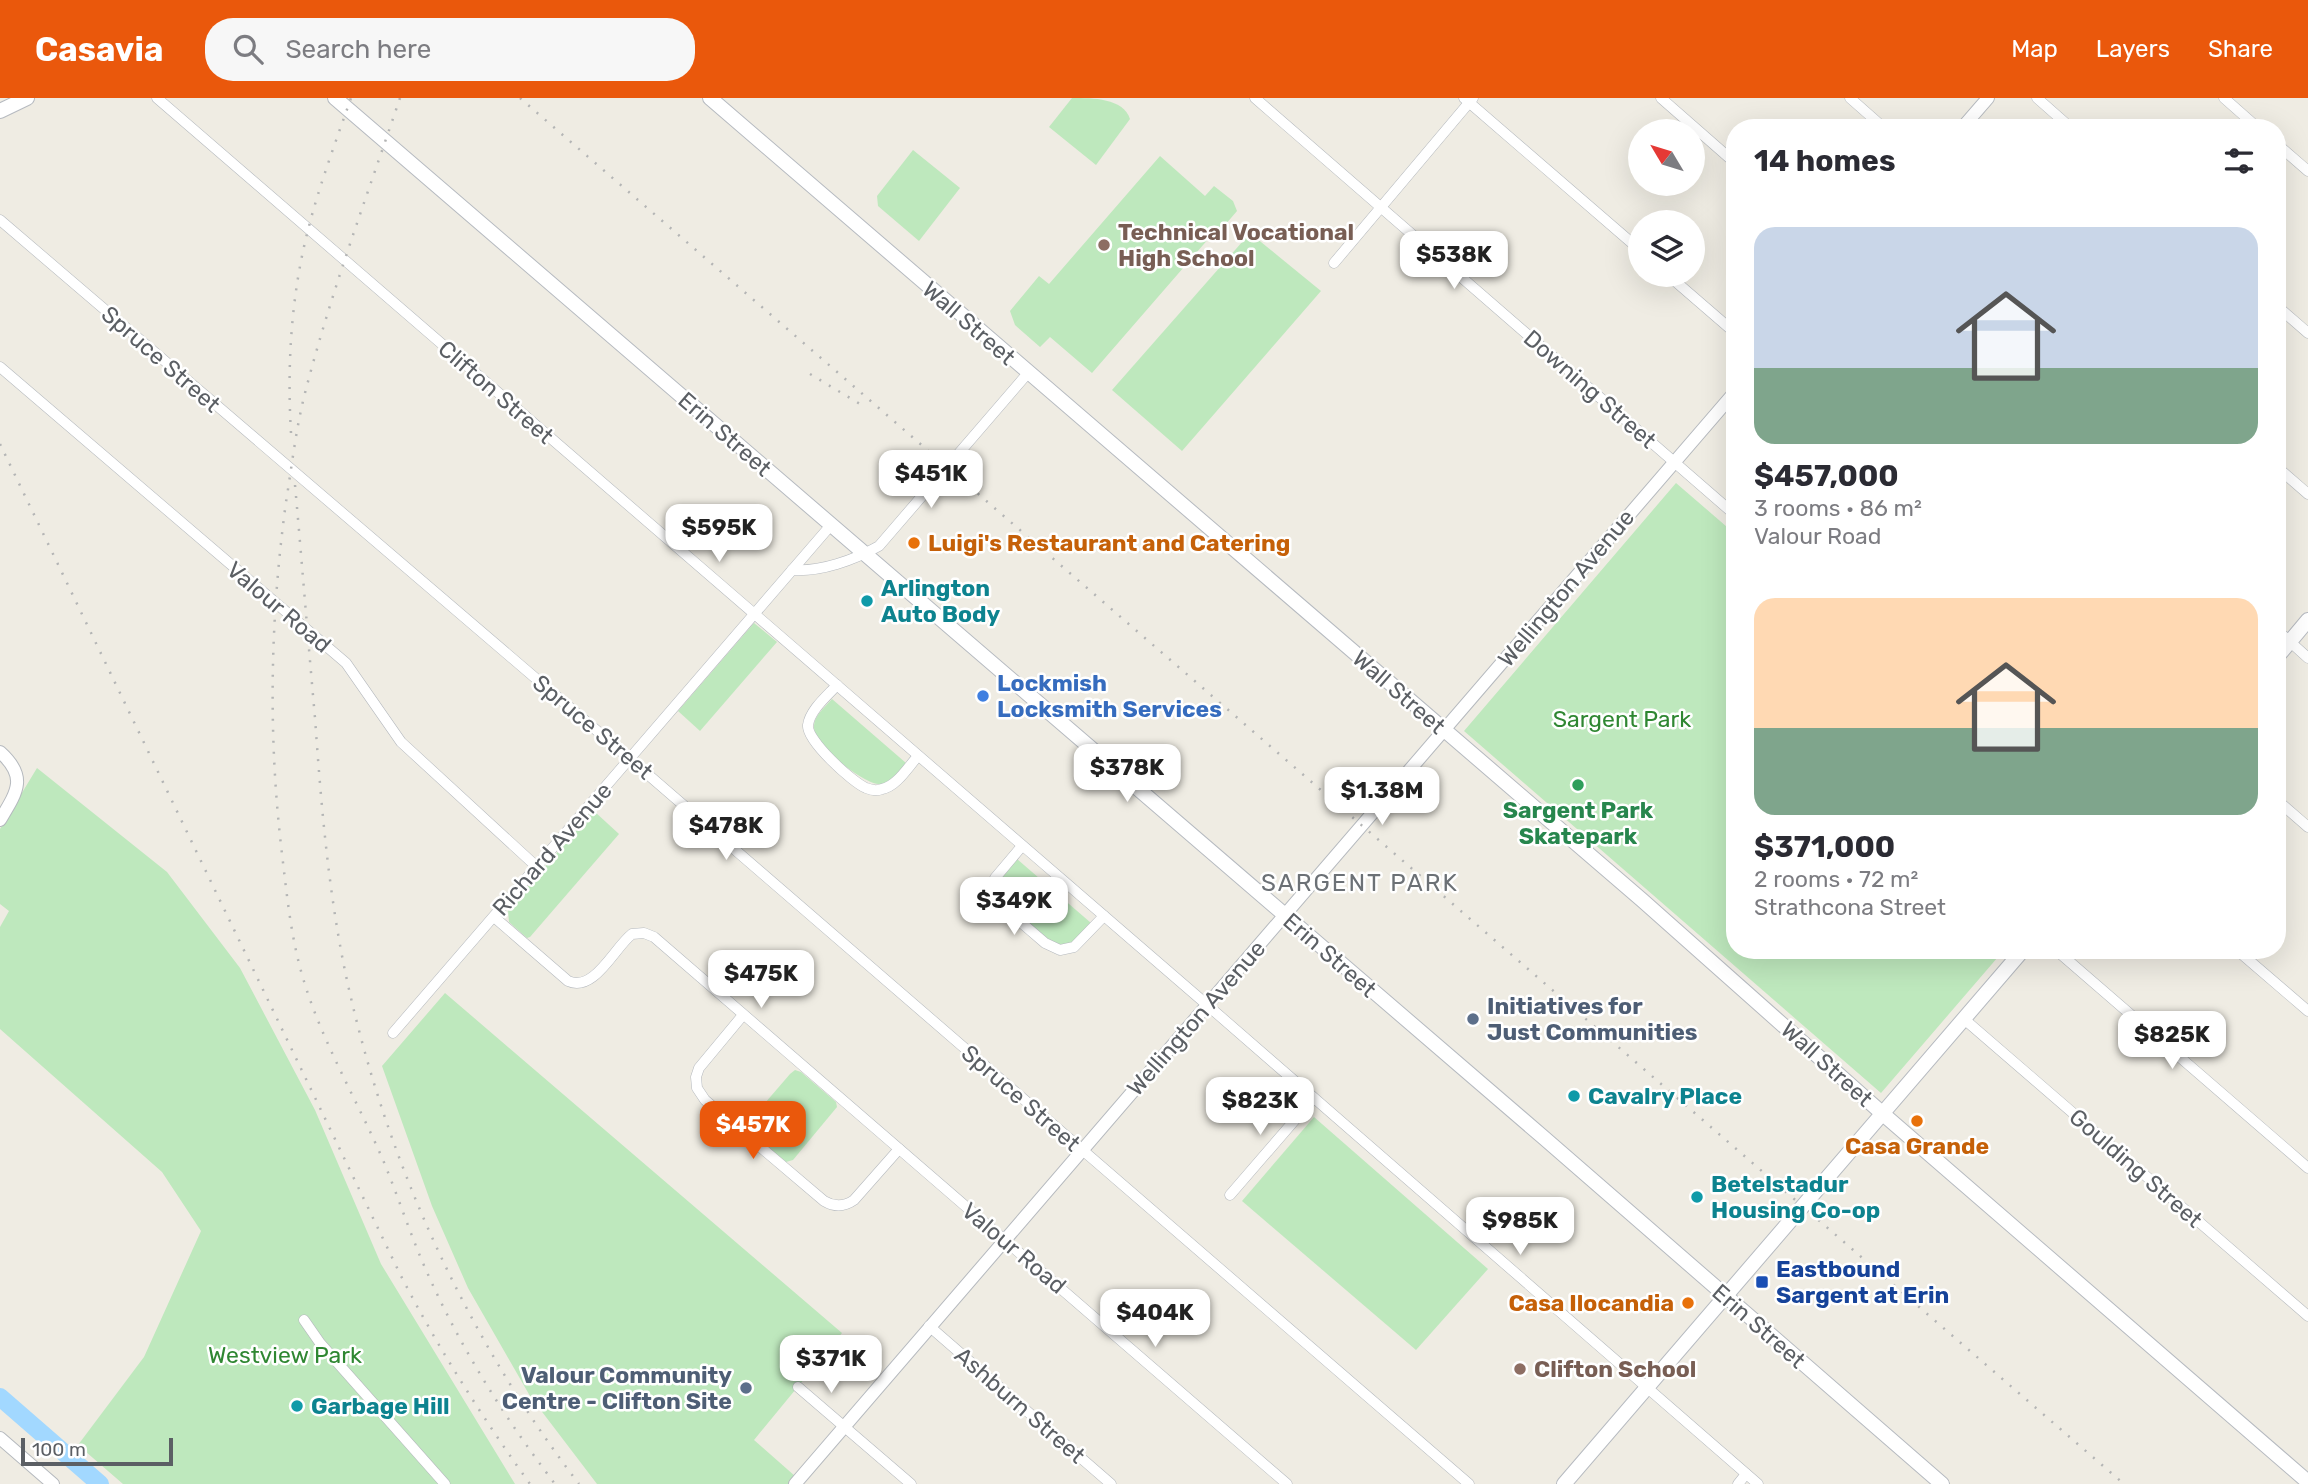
<!DOCTYPE html>
<meta charset="utf-8">
<style>
body{margin:0;font-family:Rubik,sans-serif;background:#f7f7f7;color:#2b2b33;height:100vh;display:flex;flex-direction:column;font-size:26px;white-space:nowrap}
*{box-sizing:border-box;margin:0}
p{font-size:23px;color:#7c7c81}
.icon{flex:none;width:38px;height:38px;fill:none;stroke:currentColor;stroke-width:2;stroke-linecap:round;stroke-linejoin:round}
.map{position:relative;flex:1;overflow:hidden}
.sheet{position:absolute;left:1726px;top:21px;width:560px;height:840px;display:flex;flex-direction:column;background:#fff;border-radius:28px;box-shadow:0 7px 28px #0002}
.sheet>*{flex:none}
.needle{width:46px;rotate:308deg}
.fabs{position:absolute;left:1628px;top:21px;display:grid;gap:14px}
.fabs a{display:grid;place-items:center;width:77px;height:77px;border-radius:50%;background:#fff;box-shadow:0 7px 28px #0002;font-size:35px}
.scale{position:absolute;left:21px;bottom:18px;width:152px;box-sizing:border-box;padding-left:7px;border:4px solid #5b5f64;border-top:0;font-size:19px;line-height:24px;white-space:nowrap;color:#5b5f64;-webkit-text-stroke:5px #fff;paint-order:stroke}
.price{position:absolute;translate:-50% -60px;padding:0 16px;border-radius:14px;background:#fff;color:#222;font-size:23px;line-height:46px;filter:drop-shadow(0 2px 4px #0008)}
.price::after{content:'';position:absolute;left:50%;top:42px;width:21px;height:16px;margin-left:-10px;background:inherit;clip-path:polygon(0 0,100% 0,50% 100%)}
.price.current{background:#ea580c;color:#fff}
ul{padding:0;list-style:none}
li{display:grid;align-content:center;gap:14px;height:371px;padding:0 28px}
li span{display:grid;place-items:center;height:217px;border-radius:21px;color:#555}
li>.icon{margin-inline-start:auto}
span .icon{width:126px;height:126px;fill:#fffc;stroke-width:1}
li b{font-size:30px}
h2{display:flex;justify-content:space-between;align-items:center;height:84px;padding:0 28px;font-size:30px}
header{display:flex;align-items:center;gap:42px;box-sizing:border-box;height:98px;padding:0 35px;background:#ea580c;color:#fff}
header strong{font-size:33px}
nav{display:flex;gap:38px;margin-inline-start:auto;font-size:24px}
.search{width:490px;height:63px;background:#f7f7f7;display:flex;align-items:center;gap:18px;box-sizing:border-box;padding:0 24px;border-radius:28px;color:#7c7c81;font-size:26px}
.map>svg:first-child{display:block}
</style>
<header>
<strong>Casavia</strong>
<div class="search"><svg class="icon" aria-label="search" viewBox="0 0 24 24"><circle cx="10" cy="10" r="6"/><path d="M15 15l6 6"/></svg>Search here</div>
<nav><a>Map</a><a>Layers</a><a>Share</a></nav>
</header>
<div class="map">
<svg width="2308" height="1386" viewBox="0 0 2308 1386">
<rect width="100%" height="100%" fill="#efece3"/>
<!-- green -->
<g fill="#bee8bd">
<path d="M 1072,0 C 1093,0 1123,0 1130,21 L 1096,67 L 1049,29 Z"/>
<path d="M 913,52 L 960,90 L 919,143 L 878,108 L 877,98 Z"/>
<path d="M 1160,58 L 1205,98 L 1214,88 L 1233,103 L 1237,113 L 1213,141 L 1210,139 L 1092,275 L 1050,239 L 1040,249 L 1015,227 L 1010,213 L 1039,178 L 1049,186 Z"/>
<path d="M 1250,135 L 1321,193 L 1182,353 L 1112,292 Z"/>
<path d="M 1676,385 L 1734,435 L 1734,852 L 2004,852 L 1881,995 L 1464,633 Z"/>
<path d="M 754,525 L 777,544 L 700,633 L 678,613 Z"/>
<path d="M 832,601 L 906,665 C 900,672 892,685 882,686 C 865,689 812,645 814,628 C 814,618 825,609 832,601 Z"/>
<path d="M 37,670 L 167,774 L 240,870 L 315,1012 L 381,1166 L 515,1386 L 123,1386 L 78,1347 L 144,1259 L 201,1133 L 162,1074 L 0,931 L 0,829 L 9,813 L 0,806 L 0,731 Z"/>
<path d="M 595,714 L 619,736 L 530,839 L 527,840 L 509,824 L 508,812 L 591,715 Z"/>
<path d="M 1017,761 L 1091,825 L 1074,844 L 1064,847 L 1050,844 L 1002,799 L 1000,789 L 1002,780 Z"/>
<path d="M 445,895 L 842,1235 L 754,1342 L 804,1386 L 597,1386 L 530,1298 L 468,1190 L 432,1108 L 382,968 Z"/>
<path d="M 795,972 L 801,974 L 836,1004 L 837,1009 L 793,1062 L 786,1064 L 749,1033 L 747,1026 L 790,976 Z"/>
<path d="M 1314,1019 L 1488,1171 L 1416,1252 L 1242,1103 Z"/>
</g>
<g fill="none" stroke-linecap="round" stroke-linejoin="round">
<!-- river -->
<path stroke="#a2d8ff" stroke-width="18" d="M 0,1299 L 100,1386"/>
<!-- minor casing -->
<g stroke="#b5b9be" stroke-width="11">
<g id="minor">
<path d="M 157,0 L 1198,899 L 1758,1386"/>
<path d="M 1255,0 L 1734,416"/>
<path d="M 1464,0 L 1640,152"/>
<path d="M 1661,0 L 1734,64"/>
<path d="M 1850,0 L 1884,30"/>
<path d="M 2037,0 L 2071,30"/>
<path d="M 2224,0 L 2258,30"/>
<path d="M 2277,46 L 2308,73"/>
<path d="M 0,122 L 630,661 L 1469,1386"/>
<path d="M 1334,165 L 1473,0"/>
<path d="M 1668,177 L 1734,234"/>
<path d="M 2277,208 L 2308,235"/>
<path d="M 0,269 L 346,565 L 401,644 L 537,769"/>
<path d="M 2277,369 L 2308,396"/>
<path d="M 792,472 C 821,474 854,462 879,448 L 1028,275"/>
<path d="M 2277,532 L 2308,560"/>
<path d="M 837,587 C 827,598 810,612 808,627 C 806,642 852,684 866,690 C 871,692 877,693 882,691 C 897,688 908,669 918,658"/>
<path d="M 2277,702 L 2308,729"/>
<path d="M 1022,748 L 995,780 L 994,794 L 1002,808 L 1045,845 L 1060,852 L 1074,849 L 1104,818"/>
<path d="M 494,819 L 568,883 C 594,895 614,850 632,836 L 644,835 L 654,839 L 1287,1386"/>
<path d="M 2056,852 L 2308,1070"/>
<path d="M 2237,852 L 2308,913"/>
<path d="M 743,917 L 699,970 L 696,979 L 697,990 L 705,1002 L 824,1103 C 834,1109 844,1109 854,1102 L 899,1051"/>
<path d="M 1964,921 L 2308,1218"/>
<path d="M 393,935 L 831,427"/>
<path d="M 1230,1097 L 1313,1001"/>
<path d="M 304,1222 L 320,1245 L 445,1386"/>
<path d="M 929,1228 L 1111,1386"/>
<path d="M 798,1289 L 911,1386"/>
<path d="M 1738,1386 L 1746,1376"/>
</g>
</g>
<!-- tertiary casing -->
<g stroke="#b5b9be" stroke-width="14">
<g id="tertiary">
<path d="M 1962,30 L 1988,0"/>
<path d="M 0,654 C 28,679 17,694 0,722"/>
<path d="M 0,1340 L 53,1386"/>
<path d="M 795,1386 L 1734,295"/>
</g>
</g>
<!-- secondary casing -->
<g stroke="#b6bac0" stroke-width="16">
<g id="secondary">
<path d="M 335,0 L 1543,1039 L 1942,1386"/>
<path d="M 710,0 L 1642,802 L 1883,1016 L 2308,1384"/>
<path d="M 0,13 L 27,0"/>
<path d="M 2277,559 L 2308,522"/>
<path d="M 1564,1386 L 2023,852"/>
</g>
</g>
<!-- minor -->
<use href="#minor" stroke="#fff" stroke-width="10"/>
<!-- tertiary -->
<use href="#tertiary" stroke="#fff" stroke-width="12"/>
<!-- secondary -->
<use href="#secondary" stroke="#fff" stroke-width="14"/>
<!-- rail -->
<g stroke="#b4b5b5" stroke-width="2.5" stroke-dasharray="2 9" stroke-linecap="butt">
<path d="M 400,0 C 367,98 331,194 305,295 C 296,330 292,367 286,404 C 270,521 268,639 282,756 C 287,798 291,840 303,880 C 321,942 357,1002 383,1062 C 398,1098 410,1136 426,1172 C 460,1249 504,1319 555,1386"/>
<path d="M 520,0 L 2124,1386"/>
<path d="M 810,276 L 865,309"/>
<path d="M 291,335 C 287,268 291,198 308,132 C 319,88 336,43 351,0"/>
<path d="M 0,346 L 400,1176 C 438,1250 482,1319 530,1386"/>
<path d="M 295,387 C 302,465 308,542 315,620 C 321,705 328,790 345,873 C 384,1058 464,1236 579,1386"/>
</g>
</g>
<!-- markers -->
<g fill="#8d6e63" stroke="#fff" stroke-width="2.5">
<circle cx="1104" cy="147" r="7"/>
<circle cx="1520" cy="1271" r="7"/>
</g>
<g fill="#e8710a" stroke="#fff" stroke-width="2.5">
<circle cx="914" cy="445" r="7"/>
<circle cx="1917" cy="1023" r="7"/>
<circle cx="1688" cy="1205" r="7"/>
</g>
<g fill="#0f9aa8" stroke="#fff" stroke-width="2.5">
<circle cx="867" cy="503" r="7"/>
<circle cx="1574" cy="998" r="7"/>
<circle cx="1697" cy="1099" r="7"/>
<circle cx="297" cy="1308" r="7"/>
</g>
<circle fill="#3f7fe0" stroke="#fff" stroke-width="2.5" cx="983" cy="598" r="7"/>
<circle fill="#2e9e5b" stroke="#fff" stroke-width="2.5" cx="1578" cy="687" r="7"/>
<g fill="#5c6f8a" stroke="#fff" stroke-width="2.5">
<circle cx="1473" cy="921" r="7"/>
<circle cx="746" cy="1290" r="7"/>
</g>
<rect fill="#1a4fb4" stroke="#fff" stroke-width="2.5" x="1755" y="1177" width="14" height="14" rx="3.5"/>
<g text-anchor="middle" dominant-baseline="central" stroke-width="5" stroke-linejoin="round" paint-order="stroke">
<!-- education labels -->
<g font-size="23" font-weight="bold" fill="#785e54" stroke="#fff" text-anchor="start">
<text x="1118" y="134">Technical Vocational<tspan x="1118" dy="26">High School</tspan></text>
<text x="1534" y="1271">Clifton School</text>
</g>
<!-- street labels -->
<g font-size="23" fill="#5b5f64" stroke="#fff">
<text transform="translate(969 225) rotate(41)">Wall Street</text>
<text transform="translate(161 261) rotate(41)">Spruce Street</text>
<text transform="translate(1590 291) rotate(41)">Downing Street</text>
<text transform="translate(496 294) rotate(41)">Clifton Street</text>
<text transform="translate(725 336) rotate(41)">Erin Street</text>
<text transform="translate(1566 490) rotate(-50)">Wellington Avenue</text>
<text transform="translate(279 509) rotate(40)">Valour Road</text>
<text transform="translate(1399 594) rotate(41)">Wall Street</text>
<text transform="translate(593 629) rotate(40)">Spruce Street</text>
<text transform="translate(552 751) rotate(-49)">Richard Avenue</text>
<text transform="translate(1330 857) rotate(41)">Erin Street</text>
<text transform="translate(1196 920) rotate(-49)">Wellington Avenue</text>
<text transform="translate(1827 966) rotate(42)">Wall Street</text>
<text transform="translate(1021 1000) rotate(41)">Spruce Street</text>
<text transform="translate(2136 1070) rotate(41)">Goulding Street</text>
<text transform="translate(1014 1150) rotate(40)">Valour Road</text>
<text transform="translate(1759 1228) rotate(41)">Erin Street</text>
<text transform="translate(1020 1307) rotate(41)">Ashburn Street</text>
</g>
<!-- food labels -->
<g font-size="23" font-weight="bold" fill="#c56008" stroke="#fff" text-anchor="start">
<text x="928" y="445">Luigi's Restaurant and Catering</text>
<text x="1917" y="1048" text-anchor="middle">Casa Grande</text>
<text x="1674" y="1205" text-anchor="end">Casa Ilocandia</text>
</g>
<!-- culture labels -->
<g font-size="23" font-weight="bold" fill="#0d838f" stroke="#fff" text-anchor="start">
<text x="881" y="490">Arlington<tspan x="881" dy="26">Auto Body</tspan></text>
<text x="1588" y="998">Cavalry Place</text>
<text x="1711" y="1086">Betelstadur<tspan x="1711" dy="26">Housing Co-op</tspan></text>
<text x="311" y="1308">Garbage Hill</text>
</g>
<!-- shop labels -->
<g font-size="23" font-weight="bold" fill="#366cbe" stroke="#fff" text-anchor="start">
<text x="997" y="585">Lockmish<tspan x="997" dy="26">Locksmith Services</tspan></text>
</g>
<!-- park labels -->
<g font-size="23" fill="#2f8732" stroke="#fff">
<text x="1622" y="621">Sargent Park</text>
<text x="285" y="1257">Westview Park</text>
</g>
<!-- leisure labels -->
<g font-size="23" font-weight="bold" fill="#27864d" stroke="#fff">
<text x="1578" y="712">Sargent Park<tspan x="1578" dy="26">Skatepark</tspan></text>
</g>
<!-- service labels -->
<g font-size="23" font-weight="bold" fill="#4e5e75" stroke="#fff" text-anchor="start">
<text x="1487" y="908">Initiatives for<tspan x="1487" dy="26">Just Communities</tspan></text>
<text x="732" y="1277" text-anchor="end">Valour Community<tspan x="732" dy="26">Centre - Clifton Site</tspan></text>
</g>
<!-- transit labels -->
<g font-size="23" font-weight="bold" fill="#164399" stroke="#fff" text-anchor="start">
<text x="1776" y="1171">Eastbound<tspan x="1776" dy="26">Sargent at Erin</tspan></text>
</g>
<!-- neighbourhood labels -->
<g font-size="24" letter-spacing="2" fill="#6c7176" stroke="#fff">
<text x="1360" y="785">SARGENT PARK</text>
</g>
</g>
</svg>
<div class="fabs">
<a><svg class="needle" viewBox="-14 -14 28 28"><path d="M0-13l5 13h-10z" fill="#e53935"/><path d="M0 13l5-13h-10z" fill="#7c7c81"/></svg></a>
<a><svg class="icon" aria-label="layers" viewBox="0 0 24 24"><path d="M12 4l9 5-9 5-9-5zM3 14l9 5 9-5"/></svg></a>
</div>
<div class="scale">100 m</div>
<b class="price" style="left:1454px;top:193px">$538K</b>
<b class="price" style="left:931px;top:412px">$451K</b>
<b class="price" style="left:719px;top:466px">$595K</b>
<b class="price" style="left:1127px;top:706px">$378K</b>
<b class="price" style="left:1382px;top:729px">$1.38M</b>
<b class="price" style="left:726px;top:764px">$478K</b>
<b class="price" style="left:1014px;top:839px">$349K</b>
<b class="price" style="left:761px;top:912px">$475K</b>
<b class="price" style="left:2172px;top:973px">$825K</b>
<b class="price" style="left:1260px;top:1039px">$823K</b>
<b class="price current" style="left:753px;top:1063px">$457K</b>
<b class="price" style="left:1520px;top:1159px">$985K</b>
<b class="price" style="left:1155px;top:1251px">$404K</b>
<b class="price" style="left:831px;top:1297px">$371K</b>
<section class="sheet">
<h2>14 homes<svg class="icon" aria-label="filters" viewBox="0 0 24 24"><path d="M4 7h16M4 17h16"/><circle cx="9" cy="7" r="2"/><circle cx="15" cy="17" r="2"/></svg></h2>
<ul>
<li><span style="background:linear-gradient(#c9d6e8 65%,#7fa58c 0)"><svg class="icon" aria-label="home" viewBox="0 0 24 24"><path d="M3 11l9-7 9 7M6 9v11h12V9"/></svg></span><div><b>$457,000</b><p>3 rooms · 86 m²</p><p>Valour Road</p></div></li>
<li><span style="background:linear-gradient(#ffd9b3 60%,#7fa58c 0)"><svg class="icon" aria-label="home" viewBox="0 0 24 24"><path d="M3 11l9-7 9 7M6 9v11h12V9"/></svg></span><div><b>$371,000</b><p>2 rooms · 72 m²</p><p>Strathcona Street</p></div></li>
</ul>
</section>
</div>
